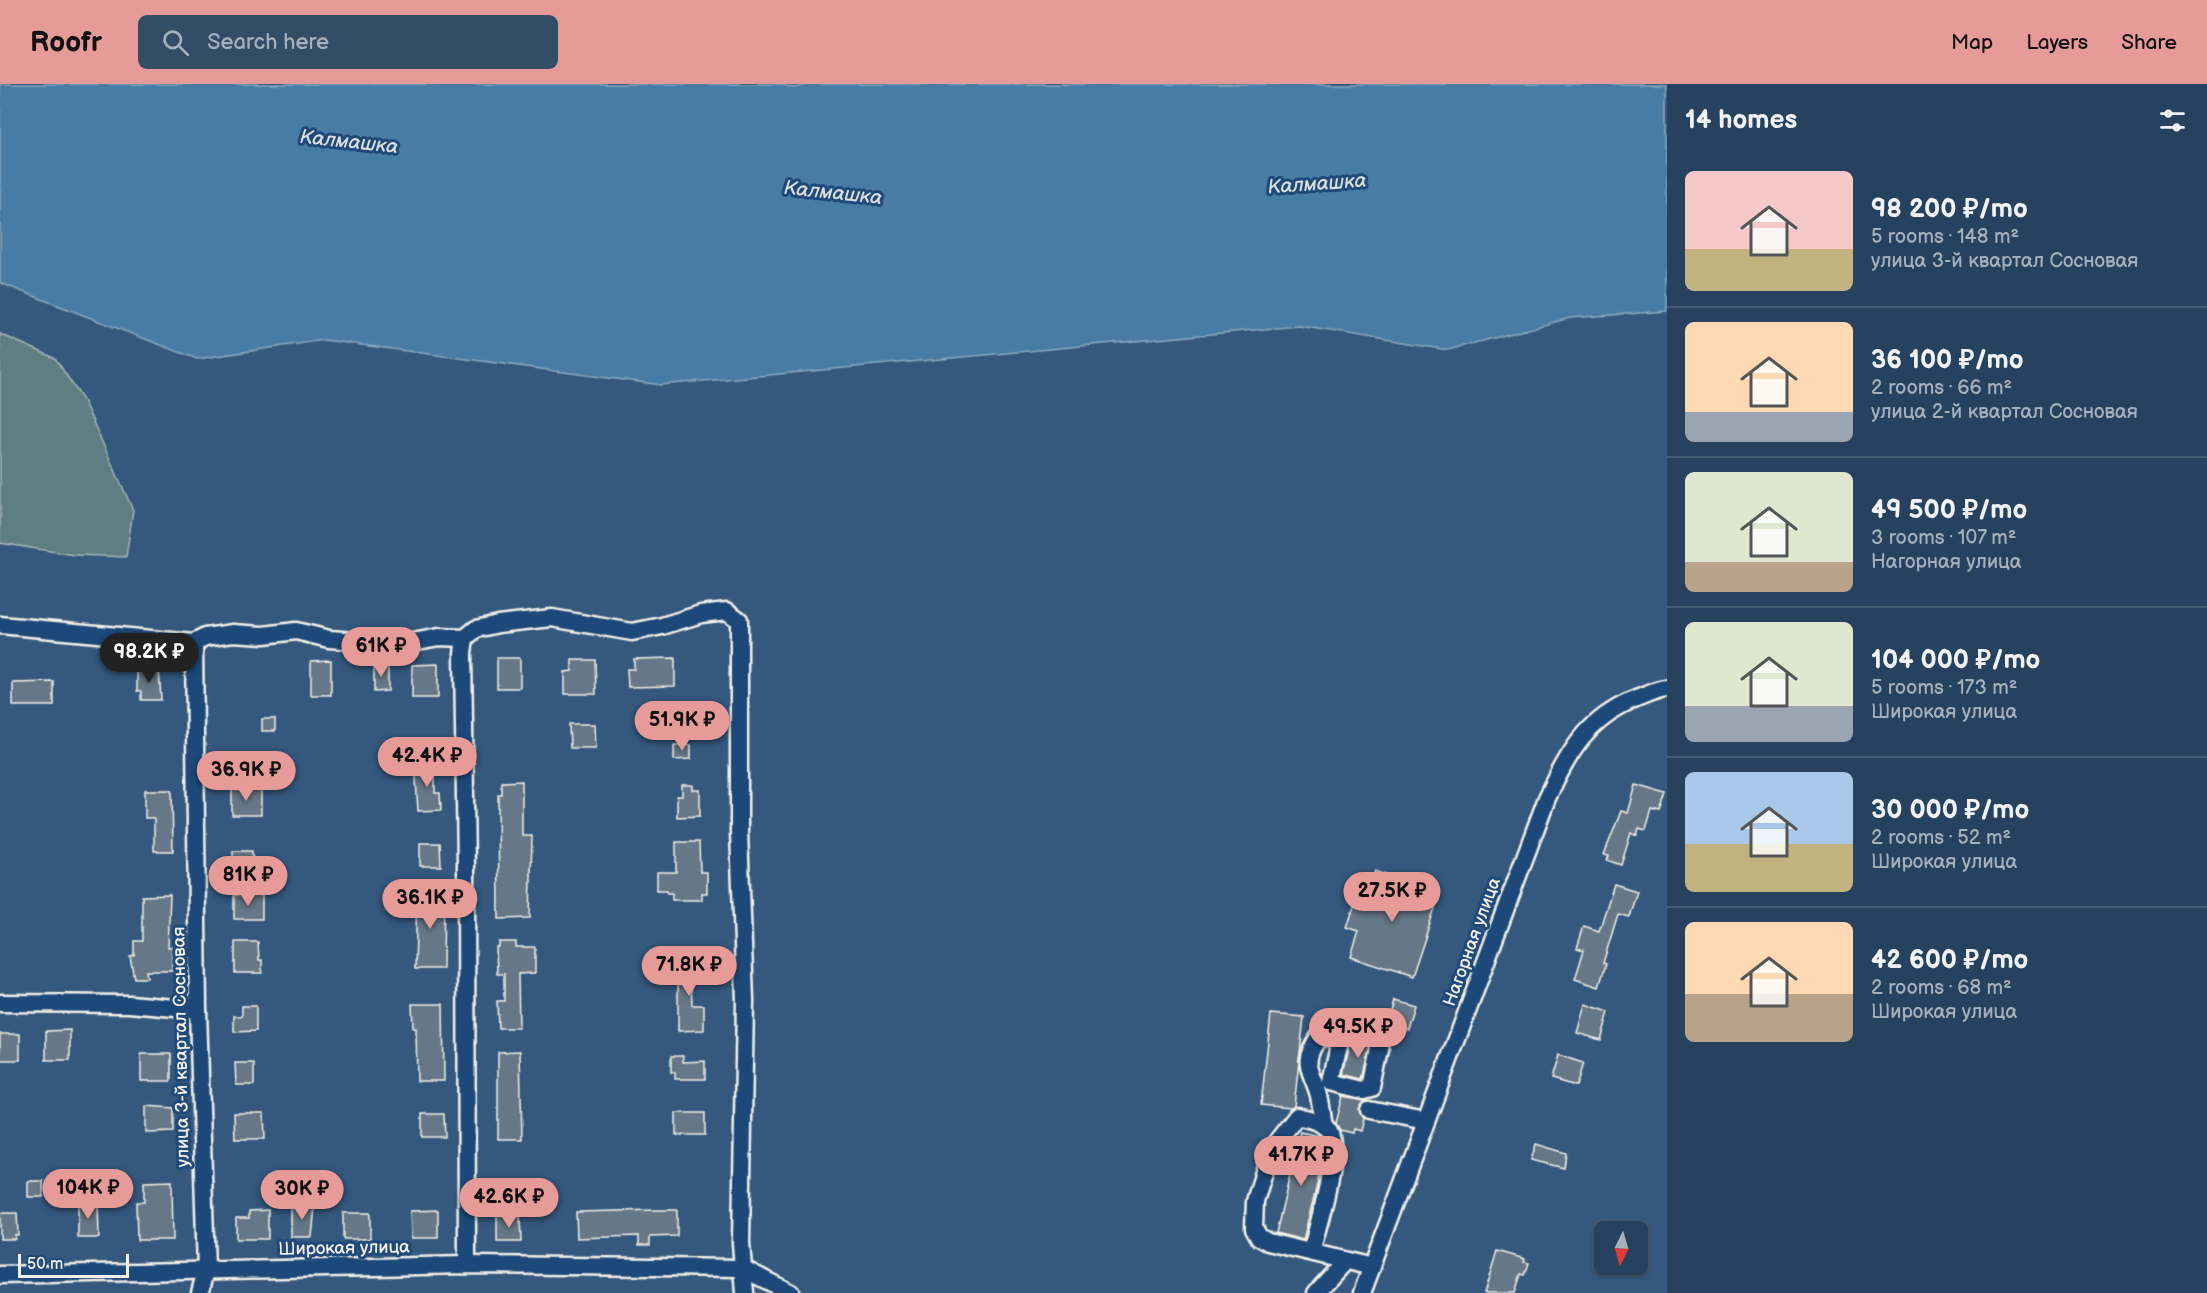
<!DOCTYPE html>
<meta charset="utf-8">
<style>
body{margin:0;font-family:"Balsamiq Sans",sans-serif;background:#334d67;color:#f1f3f6;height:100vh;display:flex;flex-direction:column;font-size:22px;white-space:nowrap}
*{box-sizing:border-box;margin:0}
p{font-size:20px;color:#a4b0bc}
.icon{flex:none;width:33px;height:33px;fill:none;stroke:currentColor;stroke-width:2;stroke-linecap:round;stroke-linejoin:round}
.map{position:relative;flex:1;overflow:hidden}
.details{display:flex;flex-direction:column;background:#27425e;width:540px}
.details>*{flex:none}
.needle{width:39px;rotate:185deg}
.controls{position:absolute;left:1594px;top:1137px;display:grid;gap:12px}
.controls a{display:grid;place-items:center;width:54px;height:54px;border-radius:9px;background:#27425e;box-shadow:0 2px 4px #0004,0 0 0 2px #435b73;font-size:30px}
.scale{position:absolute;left:18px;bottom:15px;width:111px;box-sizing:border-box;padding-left:6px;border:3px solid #f4f1e8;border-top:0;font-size:16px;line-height:21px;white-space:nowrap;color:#f4f1e8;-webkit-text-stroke:4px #1f4a7a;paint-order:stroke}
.price{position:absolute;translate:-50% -51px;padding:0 14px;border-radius:21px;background:#e69b98;color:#111;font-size:20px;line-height:39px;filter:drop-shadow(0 2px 3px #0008)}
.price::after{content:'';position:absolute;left:50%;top:36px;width:18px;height:14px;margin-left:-9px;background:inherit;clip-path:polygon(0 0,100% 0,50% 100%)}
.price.on{background:#222;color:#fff}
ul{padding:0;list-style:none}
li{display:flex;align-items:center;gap:18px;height:150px;padding:0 18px}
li+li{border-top:2px solid #435b73}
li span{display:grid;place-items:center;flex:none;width:168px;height:120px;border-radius:9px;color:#555}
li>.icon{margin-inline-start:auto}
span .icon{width:72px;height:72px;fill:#fffc;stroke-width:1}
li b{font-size:26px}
h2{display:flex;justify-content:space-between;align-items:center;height:72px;padding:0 18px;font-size:26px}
header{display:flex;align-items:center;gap:36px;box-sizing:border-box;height:84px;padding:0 30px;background:#e69b98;color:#111}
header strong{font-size:28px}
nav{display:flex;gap:33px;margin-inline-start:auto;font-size:21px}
.search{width:420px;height:54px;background:#334d67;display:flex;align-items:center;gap:15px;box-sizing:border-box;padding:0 21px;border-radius:9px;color:#a4b0bc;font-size:22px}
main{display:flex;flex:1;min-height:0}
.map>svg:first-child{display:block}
</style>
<header>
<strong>Roofr</strong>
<div class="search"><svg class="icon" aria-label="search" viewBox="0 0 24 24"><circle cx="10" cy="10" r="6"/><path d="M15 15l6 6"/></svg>Search here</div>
<nav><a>Map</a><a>Layers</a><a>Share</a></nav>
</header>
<main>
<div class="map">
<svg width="1667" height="1209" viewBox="0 0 1667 1209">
<rect width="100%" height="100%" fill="#34587e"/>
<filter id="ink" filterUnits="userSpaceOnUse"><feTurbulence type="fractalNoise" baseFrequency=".0167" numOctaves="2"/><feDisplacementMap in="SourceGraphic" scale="12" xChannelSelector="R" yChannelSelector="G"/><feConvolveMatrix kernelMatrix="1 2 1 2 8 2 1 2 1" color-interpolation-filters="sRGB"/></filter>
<g filter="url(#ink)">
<!-- green -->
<path fill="#5d7e83" stroke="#a8b8b6" stroke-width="1.5" d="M 0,250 L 55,274 L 83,316 L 133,426 L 126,473 L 75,471 L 0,459 Z"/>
<!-- water -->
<path fill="#487ba5" stroke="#8daac0" stroke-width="1.5" d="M 0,0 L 780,0 L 794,4 L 811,0 L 1667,0 L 1667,227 L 1570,234 L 1448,266 L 1299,242 L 661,301 L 324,256 L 197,275 L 0,199 Z"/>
<!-- building -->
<g fill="#667887" stroke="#f4f1e8" stroke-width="1.5">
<rect x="497" y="574" width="23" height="30"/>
<path d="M 675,574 L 675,602 L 628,603 L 627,585 L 634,585 L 634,575 Z"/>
<path d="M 331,576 L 331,611 L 311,611 L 311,577 Z"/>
<path d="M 572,576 L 595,576 L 596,610 L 565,610 L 565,588 L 572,587 Z"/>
<path d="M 374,580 L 388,580 L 388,607 L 374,608 Z"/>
<path d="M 438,580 L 438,614 L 412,614 L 412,581 Z"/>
<path d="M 137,584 L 159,584 L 161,616 L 141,616 L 141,607 L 137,607 Z"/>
<path d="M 54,598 L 54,622 L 13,622 L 13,599 Z"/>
<rect x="262" y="635" width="13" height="12"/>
<path d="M 569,640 L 595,640 L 596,664 L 570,664 Z"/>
<path d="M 674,661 L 691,661 L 691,675 L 674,676 Z"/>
<path d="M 415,680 L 435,680 L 435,709 L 440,709 L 441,726 L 418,727 Z"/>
<path d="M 522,697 L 522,752 L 532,752 L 530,834 L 499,835 L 498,710 L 501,710 L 501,698 Z"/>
<path d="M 682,701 L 693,701 L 693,706 L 700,706 L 700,732 L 677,733 L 677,712 L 682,712 Z"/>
<path d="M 1636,701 L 1667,710 L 1661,729 L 1652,727 L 1646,747 L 1639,745 L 1637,752 L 1631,749 L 1621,781 L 1607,776 L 1609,772 L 1604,771 L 1621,727 L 1628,729 Z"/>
<path d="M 145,706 L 172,706 L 173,767 L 154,767 L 154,734 L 145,734 Z"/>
<rect x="232" y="706" width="29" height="25"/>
<path d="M 676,758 L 699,758 L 700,788 L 707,788 L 707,809 L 702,809 L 702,816 L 672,816 L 672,809 L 667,809 L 667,806 L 657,806 L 657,788 L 676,788 Z"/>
<path d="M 420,759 L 440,759 L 441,782 L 420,782 Z"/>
<path d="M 233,767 L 252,767 L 253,784 L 233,785 Z"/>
<path d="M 1375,787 L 1440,809 L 1412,893 L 1351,873 L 1359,847 L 1347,843 L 1357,812 L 1366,814 Z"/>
<path d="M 1614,800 L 1637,807 L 1629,833 L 1618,830 L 1603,879 L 1606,880 L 1599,903 L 1575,895 L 1584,866 L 1577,864 L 1584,842 L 1599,847 Z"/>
<path d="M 417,807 L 444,807 L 443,885 L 415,885 Z"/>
<path d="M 170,811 L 168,863 L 172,863 L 172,887 L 146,887 L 147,894 L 134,894 L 130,872 L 134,871 L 134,857 L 142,857 L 142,812 Z"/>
<rect x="234" y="811" width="28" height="24"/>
<path d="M 235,858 L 258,858 L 259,876 L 262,876 L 262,889 L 235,889 Z"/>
<path d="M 499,858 L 516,858 L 516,863 L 535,863 L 535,889 L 518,890 L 519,944 L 498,944 L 497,917 L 504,917 L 504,890 L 497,890 L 496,863 L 499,863 Z"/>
<path d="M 675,877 L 702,877 L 702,892 L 691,892 L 692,921 L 704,921 L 704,946 L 678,947 L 678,892 L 675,892 Z"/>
<path d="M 1393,915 L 1414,921 L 1407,944 L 1387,938 Z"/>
<path d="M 412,920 L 443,920 L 444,997 L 417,997 L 416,944 L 413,944 Z"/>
<path d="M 1585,920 L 1609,928 L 1601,956 L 1577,949 Z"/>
<path d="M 242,922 L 256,922 L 256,947 L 234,948 L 234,932 L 242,932 Z"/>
<path d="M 1271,930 L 1304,933 L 1294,1022 L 1291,1024 L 1261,1021 Z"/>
<path d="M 70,946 L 70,976 L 46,976 L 46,947 Z"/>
<rect x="0" y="950" width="20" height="26"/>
<path d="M 1352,954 L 1372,959 L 1363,995 L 1343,990 Z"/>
<path d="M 520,967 L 522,1055 L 498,1055 L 498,968 Z"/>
<rect x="141" y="970" width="30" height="27"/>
<path d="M 1558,971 L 1583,979 L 1576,1002 L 1551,995 Z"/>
<path d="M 671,972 L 683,972 L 683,978 L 705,977 L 705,995 L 675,995 L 675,988 L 671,988 Z"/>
<path d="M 235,979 L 254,979 L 254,1001 L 236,1001 Z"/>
<path d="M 1343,1012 L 1365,1016 L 1359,1025 L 1363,1035 L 1360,1047 L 1353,1045 L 1352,1049 L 1340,1046 L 1336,1039 Z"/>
<path d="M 146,1022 L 173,1024 L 173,1048 L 146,1049 Z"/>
<path d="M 234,1029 L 264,1029 L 265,1055 L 235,1055 Z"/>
<rect x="676" y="1029" width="29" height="22"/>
<path d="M 422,1030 L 444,1030 L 445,1053 L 422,1053 Z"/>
<path d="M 1300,1048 L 1319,1052 L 1322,1067 L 1317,1101 L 1303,1156 L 1276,1149 Z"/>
<path d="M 1536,1060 L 1566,1069 L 1564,1084 L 1531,1076 Z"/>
<rect x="28" y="1097" width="15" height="16"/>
<path d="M 172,1097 L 173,1156 L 137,1156 L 136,1118 L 144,1118 L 144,1098 Z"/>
<path d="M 78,1117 L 98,1117 L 99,1154 L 78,1154 Z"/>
<path d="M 291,1122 L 315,1122 L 312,1153 L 291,1153 Z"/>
<path d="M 268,1126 L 268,1155 L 236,1155 L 236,1134 L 249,1134 L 249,1127 Z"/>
<path d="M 438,1126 L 438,1154 L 411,1154 L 410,1127 Z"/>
<path d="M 658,1126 L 677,1126 L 677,1152 L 650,1153 L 650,1161 L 639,1161 L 639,1152 L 577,1154 L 576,1128 Z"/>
<path d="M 0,1129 L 17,1129 L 18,1151 L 15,1151 L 15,1155 L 0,1155 Z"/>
<rect x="343" y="1129" width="27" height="26"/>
<path d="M 497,1131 L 520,1131 L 521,1158 L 497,1158 Z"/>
<path d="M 1497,1167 L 1525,1175 L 1524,1178 L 1529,1179 L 1525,1191 L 1521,1190 L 1515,1209 L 1484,1209 Z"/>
</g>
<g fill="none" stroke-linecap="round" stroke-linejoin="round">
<!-- minor casing -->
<g stroke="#f4f1e8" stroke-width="21">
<g id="minor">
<path d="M 0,541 L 194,559 L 205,553 L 233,549 L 264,551 L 296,547 L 329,555 L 402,560 L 439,553 L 465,554 L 476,545 L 498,540 L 552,534 L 632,548 L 662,542 L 701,530 L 727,527 L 739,536 L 739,747 L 745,917 L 741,1159 L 745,1209"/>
<path d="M 465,554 L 463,569 L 466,784 L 467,1181"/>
<path d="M 194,559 L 198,926 L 206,1186 L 200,1209"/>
<path d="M 0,919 L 129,920 L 198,926"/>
<path d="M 1369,1026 L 1426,1037"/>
<path d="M 1324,1042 C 1322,1031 1321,1018 1318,1008 C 1310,983 1301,979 1319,953 L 1331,954 L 1339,962 L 1331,998 L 1364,1006 L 1372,1004 L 1380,965"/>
<path d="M 1311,1168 C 1317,1144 1344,1061 1327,1044 C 1319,1036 1308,1035 1297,1032 L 1271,1065 L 1255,1117 L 1254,1144 L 1259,1153 L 1268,1158 L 1372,1183"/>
<path d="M 0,1191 L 467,1181 L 742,1184 L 791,1209"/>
<path d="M 1316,1209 L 1345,1177"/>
<path d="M 1362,1209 L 1547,714 C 1570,667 1586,636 1636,615 C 1647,611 1656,606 1667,605"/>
</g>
</g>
<!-- minor -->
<use href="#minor" stroke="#1f4a7a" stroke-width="16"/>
</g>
</g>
<g text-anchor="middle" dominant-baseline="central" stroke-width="6" stroke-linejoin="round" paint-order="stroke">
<!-- street labels -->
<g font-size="18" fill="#f4f1e8" stroke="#1f4a7a">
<text transform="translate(1472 858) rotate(-70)">Нагорная улица</text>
<text transform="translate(181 963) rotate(-91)">улица 3-й квартал Сосновая</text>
<text transform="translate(344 1164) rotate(-1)">Широкая улица</text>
</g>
<!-- water labels -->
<g font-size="20" font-style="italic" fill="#dadfde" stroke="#1f4a7a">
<text transform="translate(349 58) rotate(6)">Калмашка</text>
<text transform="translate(1317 100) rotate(-4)">Калмашка</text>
<text transform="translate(833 109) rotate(6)">Калмашка</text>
</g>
</g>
</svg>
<div class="controls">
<a><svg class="needle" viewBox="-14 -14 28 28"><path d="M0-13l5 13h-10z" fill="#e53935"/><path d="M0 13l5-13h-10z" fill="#a4b0bc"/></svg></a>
</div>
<div class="scale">50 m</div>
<b class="price" style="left:381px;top:594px">61K ₽</b>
<b class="price on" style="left:149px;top:600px">98.2K ₽</b>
<b class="price" style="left:682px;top:668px">51.9K ₽</b>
<b class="price" style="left:427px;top:704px">42.4K ₽</b>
<b class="price" style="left:246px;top:718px">36.9K ₽</b>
<b class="price" style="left:248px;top:823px">81K ₽</b>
<b class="price" style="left:1392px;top:839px">27.5K ₽</b>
<b class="price" style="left:430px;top:846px">36.1K ₽</b>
<b class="price" style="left:689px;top:913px">71.8K ₽</b>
<b class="price" style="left:1358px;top:975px">49.5K ₽</b>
<b class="price" style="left:1301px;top:1103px">41.7K ₽</b>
<b class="price" style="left:88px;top:1136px">104K ₽</b>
<b class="price" style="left:302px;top:1137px">30K ₽</b>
<b class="price" style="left:509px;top:1145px">42.6K ₽</b>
</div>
<section class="details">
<h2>14 homes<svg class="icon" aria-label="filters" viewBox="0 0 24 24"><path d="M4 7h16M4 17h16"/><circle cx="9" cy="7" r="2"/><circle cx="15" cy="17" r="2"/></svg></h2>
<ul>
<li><span style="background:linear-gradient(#f6c9c9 65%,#c2b280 0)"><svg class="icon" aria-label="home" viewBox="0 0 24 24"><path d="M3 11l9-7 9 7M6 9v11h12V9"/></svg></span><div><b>98 200 ₽/mo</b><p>5 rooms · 148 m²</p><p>улица 3-й квартал Сосновая</p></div></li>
<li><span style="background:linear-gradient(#ffd9b3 75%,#9aa5b1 0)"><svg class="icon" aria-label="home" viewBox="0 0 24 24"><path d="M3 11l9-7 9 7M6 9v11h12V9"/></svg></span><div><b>36 100 ₽/mo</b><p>2 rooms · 66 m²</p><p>улица 2-й квартал Сосновая</p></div></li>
<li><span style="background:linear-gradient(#dfe7d0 75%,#b9a48a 0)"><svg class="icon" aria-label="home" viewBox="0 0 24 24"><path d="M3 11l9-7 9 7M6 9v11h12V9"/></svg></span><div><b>49 500 ₽/mo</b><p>3 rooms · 107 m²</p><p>Нагорная улица</p></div></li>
<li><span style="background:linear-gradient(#dfe7d0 70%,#9aa5b1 0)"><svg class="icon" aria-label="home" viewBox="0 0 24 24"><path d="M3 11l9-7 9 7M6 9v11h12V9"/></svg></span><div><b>104 000 ₽/mo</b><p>5 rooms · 173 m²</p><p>Широкая улица</p></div></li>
<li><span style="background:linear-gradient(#a9c7e8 60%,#c2b280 0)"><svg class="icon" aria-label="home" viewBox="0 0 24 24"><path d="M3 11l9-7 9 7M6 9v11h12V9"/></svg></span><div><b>30 000 ₽/mo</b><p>2 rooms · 52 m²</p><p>Широкая улица</p></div></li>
<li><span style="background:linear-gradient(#ffd9b3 60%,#b9a48a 0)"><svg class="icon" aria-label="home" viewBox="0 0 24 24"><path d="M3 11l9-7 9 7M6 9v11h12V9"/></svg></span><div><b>42 600 ₽/mo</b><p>2 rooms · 68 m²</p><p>Широкая улица</p></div></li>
</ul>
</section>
</main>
